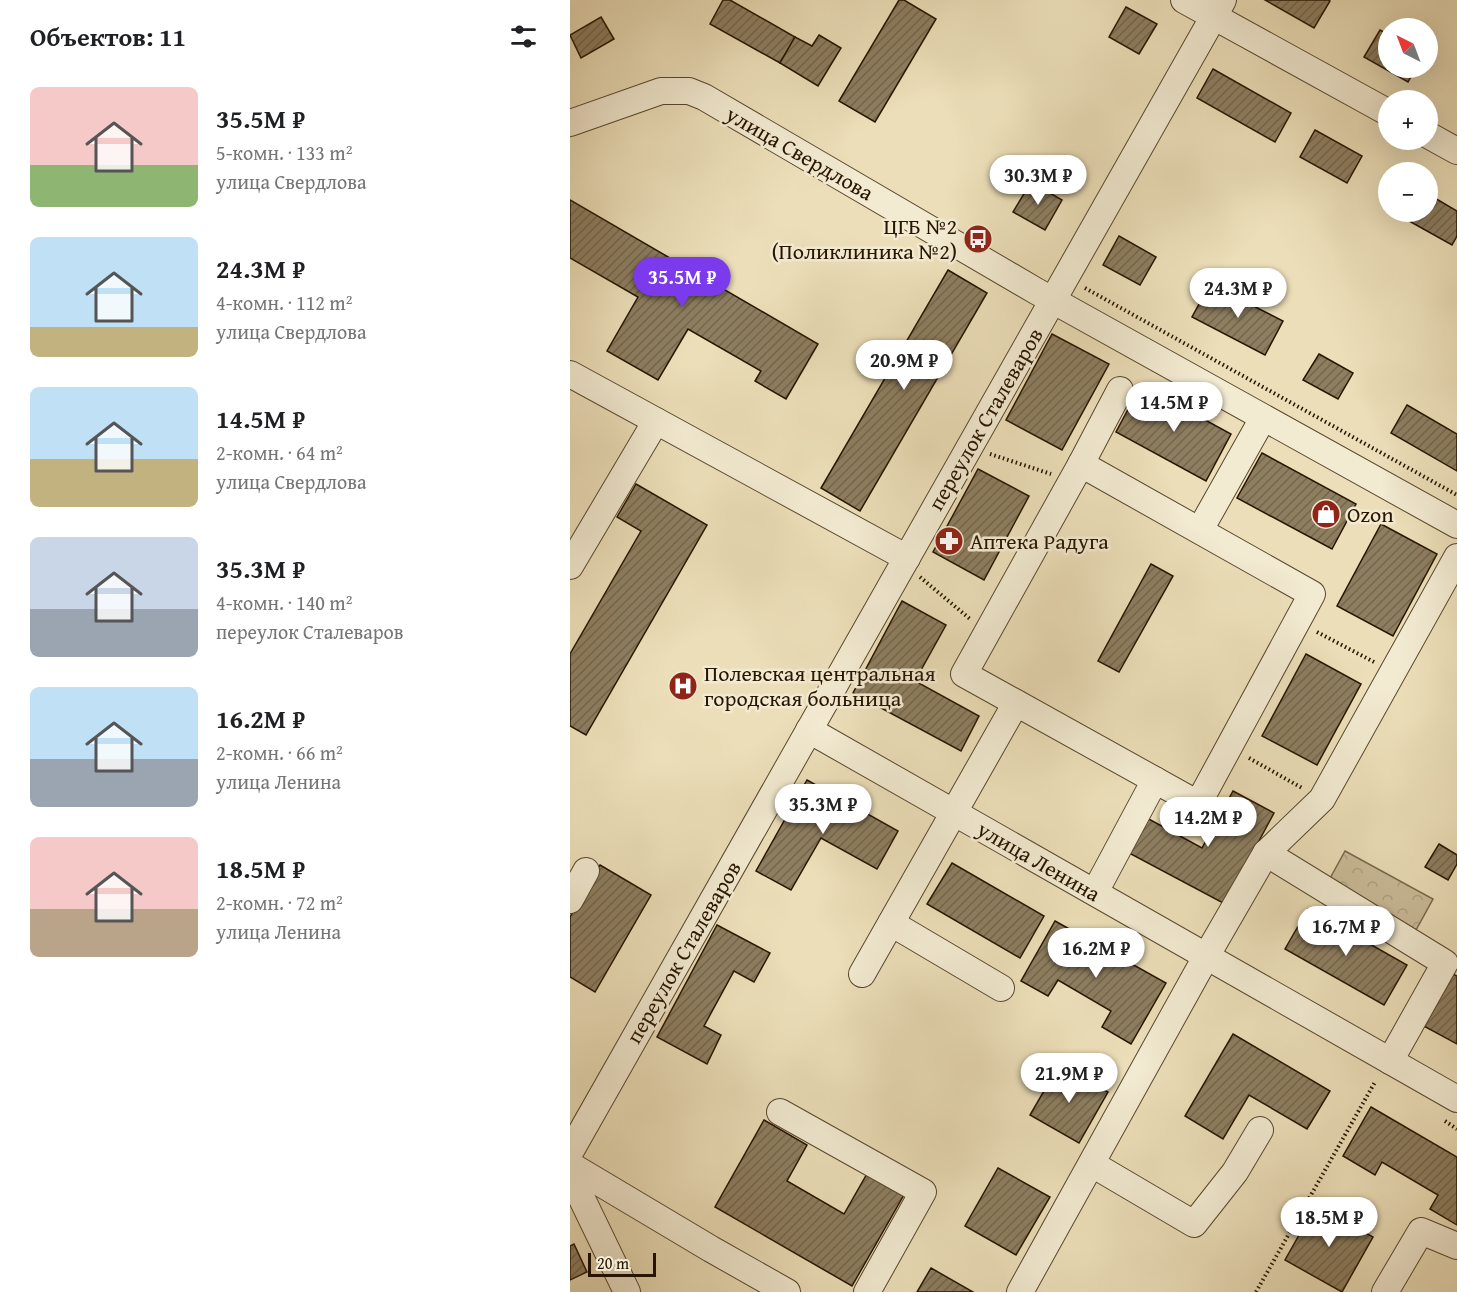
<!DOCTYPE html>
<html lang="ru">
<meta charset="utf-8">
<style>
body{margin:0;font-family:"Gentium Book Plus",serif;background:#f2f2f2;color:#202124;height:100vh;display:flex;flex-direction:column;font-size:22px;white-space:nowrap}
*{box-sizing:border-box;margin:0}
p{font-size:20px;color:#757577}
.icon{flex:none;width:33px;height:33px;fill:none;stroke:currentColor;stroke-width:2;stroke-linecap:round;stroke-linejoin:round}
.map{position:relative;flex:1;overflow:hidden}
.panel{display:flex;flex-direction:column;background:#fff;width:570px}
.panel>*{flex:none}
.needle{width:39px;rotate:318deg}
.tools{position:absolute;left:808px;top:18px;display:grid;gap:12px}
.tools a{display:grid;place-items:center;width:60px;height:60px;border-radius:50%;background:#fff;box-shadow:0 6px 24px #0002;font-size:30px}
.scale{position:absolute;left:18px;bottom:15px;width:68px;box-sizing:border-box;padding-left:6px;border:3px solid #271500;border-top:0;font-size:16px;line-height:21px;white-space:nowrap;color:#271500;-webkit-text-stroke:4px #f2ead1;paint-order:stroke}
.price{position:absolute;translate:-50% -51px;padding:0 14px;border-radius:21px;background:#fff;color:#222;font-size:20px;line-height:39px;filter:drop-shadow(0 2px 3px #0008)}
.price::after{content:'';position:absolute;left:50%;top:36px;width:18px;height:14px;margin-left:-9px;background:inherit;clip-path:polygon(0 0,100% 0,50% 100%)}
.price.active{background:#7c3aed;color:#fff}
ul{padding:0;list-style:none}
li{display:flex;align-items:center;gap:18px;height:150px;padding:0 30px}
li span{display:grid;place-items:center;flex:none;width:168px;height:120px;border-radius:9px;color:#555}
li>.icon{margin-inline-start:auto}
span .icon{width:72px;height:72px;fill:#fffc;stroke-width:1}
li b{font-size:26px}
h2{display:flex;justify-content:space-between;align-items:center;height:72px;padding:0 30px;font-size:26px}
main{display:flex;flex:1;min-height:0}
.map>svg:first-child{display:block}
</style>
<main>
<section class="panel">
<h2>Объектов: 11<svg class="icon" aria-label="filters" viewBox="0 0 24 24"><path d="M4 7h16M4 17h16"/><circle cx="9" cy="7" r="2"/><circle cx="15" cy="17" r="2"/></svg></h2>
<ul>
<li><span style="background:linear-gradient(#f6c9c9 65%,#8fb573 0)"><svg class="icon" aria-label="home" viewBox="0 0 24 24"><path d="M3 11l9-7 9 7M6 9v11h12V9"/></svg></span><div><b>35.5M ₽</b><p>5-комн. · 133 m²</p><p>улица Свердлова</p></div></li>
<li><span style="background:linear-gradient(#bfe0f5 75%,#c2b280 0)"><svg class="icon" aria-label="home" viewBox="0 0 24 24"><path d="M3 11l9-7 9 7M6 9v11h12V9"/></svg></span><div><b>24.3M ₽</b><p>4-комн. · 112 m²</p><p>улица Свердлова</p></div></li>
<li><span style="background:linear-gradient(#bfe0f5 60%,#c2b280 0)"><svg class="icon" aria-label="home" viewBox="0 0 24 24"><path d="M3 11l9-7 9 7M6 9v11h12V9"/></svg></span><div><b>14.5M ₽</b><p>2-комн. · 64 m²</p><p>улица Свердлова</p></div></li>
<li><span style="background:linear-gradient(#c9d6e8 60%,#9aa5b1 0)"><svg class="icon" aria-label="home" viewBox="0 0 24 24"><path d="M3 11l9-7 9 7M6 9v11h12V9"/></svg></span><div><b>35.3M ₽</b><p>4-комн. · 140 m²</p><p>переулок Сталеваров</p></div></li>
<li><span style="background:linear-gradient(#bfe0f5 60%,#9aa5b1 0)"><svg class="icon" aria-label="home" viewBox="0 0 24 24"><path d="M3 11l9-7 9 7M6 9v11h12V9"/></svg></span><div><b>16.2M ₽</b><p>2-комн. · 66 m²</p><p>улица Ленина</p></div></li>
<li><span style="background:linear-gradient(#f6c9c9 60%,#b9a48a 0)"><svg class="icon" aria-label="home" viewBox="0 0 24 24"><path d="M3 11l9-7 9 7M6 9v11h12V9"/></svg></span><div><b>18.5M ₽</b><p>2-комн. · 72 m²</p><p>улица Ленина</p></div></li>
</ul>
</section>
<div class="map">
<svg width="887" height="1292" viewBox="0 0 887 1292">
<defs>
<pattern id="forest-crowns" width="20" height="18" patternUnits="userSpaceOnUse" patternTransform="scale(1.5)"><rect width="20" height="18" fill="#cabc99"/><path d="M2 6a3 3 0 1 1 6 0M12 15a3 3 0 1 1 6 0" fill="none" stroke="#aea182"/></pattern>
<pattern id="building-hatch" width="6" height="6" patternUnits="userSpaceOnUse" patternTransform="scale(1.5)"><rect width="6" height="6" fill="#8d7e60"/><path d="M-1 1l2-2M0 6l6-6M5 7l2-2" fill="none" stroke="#73664d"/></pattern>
</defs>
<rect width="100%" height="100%" fill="#ebdeb8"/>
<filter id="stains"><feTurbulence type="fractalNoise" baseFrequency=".00333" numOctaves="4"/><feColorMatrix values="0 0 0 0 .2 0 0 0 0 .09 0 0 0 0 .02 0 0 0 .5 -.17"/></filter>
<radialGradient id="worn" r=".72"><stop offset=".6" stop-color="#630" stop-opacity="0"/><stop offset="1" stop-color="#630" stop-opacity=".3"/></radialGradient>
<!-- forest -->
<path fill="url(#forest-crowns)" stroke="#78684c" stroke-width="1.5" d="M 775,851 L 863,899 L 846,930 L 758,882 Z"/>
<!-- building -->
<g fill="url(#building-hatch)" stroke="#271500" stroke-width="1.5">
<path d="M 153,0 L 160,0 L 225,37 L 210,63 L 140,24 Z"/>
<path d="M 329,0 L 334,0 L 366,19 L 305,122 L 269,101 Z"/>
<path d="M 695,0 L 758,0 L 760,1 L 744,28 Z"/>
<path d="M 556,7 L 587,24 L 569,54 L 539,37 Z"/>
<path d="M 31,17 L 44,39 L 11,58 L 0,35 Z"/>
<path d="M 810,30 L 819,35 L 819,68 L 846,68 L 838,82 L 794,57 Z"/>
<path d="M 249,35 L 271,48 L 248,86 L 210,63 L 225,37 L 242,46 Z"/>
<path d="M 643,69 L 721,113 L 705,142 L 627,98 Z"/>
<path d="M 745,130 L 792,156 L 777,183 L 730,157 Z"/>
<path d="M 461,182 L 492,200 L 475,230 L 443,212 Z"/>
<path d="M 858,194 L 887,211 L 887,236 L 882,245 L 839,221 L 845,212 L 858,212 Z"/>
<path d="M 0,200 L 248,344 L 216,399 L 185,381 L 191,371 L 118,329 L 88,380 L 37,351 L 68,297 L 0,258 Z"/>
<path d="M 549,236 L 586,257 L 570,285 L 533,265 Z"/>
<path d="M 378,270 L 417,293 L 290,511 L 251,488 Z"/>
<path d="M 640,284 L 713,321 L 695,355 L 622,317 Z"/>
<path d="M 482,334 L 539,364 L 492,450 L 436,420 Z"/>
<path d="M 749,354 L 783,373 L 768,399 L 733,380 Z"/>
<path d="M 571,385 L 661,434 L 636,481 L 546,432 Z"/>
<path d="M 837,405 L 887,434 L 887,471 L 821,433 Z"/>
<path d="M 692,453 L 786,504 L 762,549 L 667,498 Z"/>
<path d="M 408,469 L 459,496 L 414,580 L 363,552 Z"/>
<path d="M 66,484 L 137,525 L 16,735 L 0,726 L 0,654 L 71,531 L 47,517 Z"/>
<path d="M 811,524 L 867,554 L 823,636 L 767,606 Z"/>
<path d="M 581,564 L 603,576 L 549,672 L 528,661 Z"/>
<path d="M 332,601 L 376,625 L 345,681 L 409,716 L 391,751 L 283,693 Z"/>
<path d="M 736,654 L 791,684 L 747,765 L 692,736 Z"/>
<path d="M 237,780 L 328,831 L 307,869 L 251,838 L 221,890 L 186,871 Z"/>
<path d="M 663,791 L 704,813 L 655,904 L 559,853 L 577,818 L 632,848 Z"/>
<path d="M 869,844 L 887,855 L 887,864 L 878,880 L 855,867 Z"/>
<path d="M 382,863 L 474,916 L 450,958 L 357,904 Z"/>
<path d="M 30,865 L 81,895 L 25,992 L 0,977 L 0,917 Z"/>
<path d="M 738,909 L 837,965 L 814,1005 L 715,949 Z"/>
<path d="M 485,921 L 596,983 L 561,1044 L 532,1027 L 541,1011 L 488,980 L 478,996 L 451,981 Z"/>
<path d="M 147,925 L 200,953 L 184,982 L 164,971 L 134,1026 L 151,1035 L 137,1064 L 87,1037 Z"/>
<path d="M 879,972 L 887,976 L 887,1044 L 850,1024 Z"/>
<path d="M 663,1034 L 760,1091 L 737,1129 L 679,1095 L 653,1139 L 615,1116 Z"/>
<path d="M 489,1065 L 538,1092 L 509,1143 L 460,1115 Z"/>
<path d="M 801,1107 L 887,1157 L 887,1225 L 860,1209 L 868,1195 L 812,1162 L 805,1175 L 773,1156 Z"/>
<path d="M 194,1120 L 237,1145 L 217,1181 L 274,1214 L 298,1172 L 335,1193 L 282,1286 L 145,1207 Z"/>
<path d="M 428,1168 L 480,1197 L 446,1255 L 395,1226 Z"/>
<path d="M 746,1205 L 803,1237 L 772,1292 L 715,1260 Z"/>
<path d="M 4,1244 L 17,1272 L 0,1280 L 0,1246 Z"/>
<path d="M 361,1268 L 403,1292 L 347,1292 Z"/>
</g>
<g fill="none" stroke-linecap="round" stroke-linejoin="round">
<!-- minor casing -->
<g stroke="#58472e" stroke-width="28">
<g id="minor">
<path d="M 614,0 L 819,113"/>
<path d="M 0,123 L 91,91 L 119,91 L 134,97 L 466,291 L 887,525"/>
<path d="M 858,135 L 887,151"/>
<path d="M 0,374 L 337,558"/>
<path d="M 511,464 L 742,594 L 628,804 L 394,674 Z"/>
<path d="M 511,464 L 550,390"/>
<path d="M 630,530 L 693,418"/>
<path d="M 0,566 L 86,421"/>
<path d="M 239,730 L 887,1099"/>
<path d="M 696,853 L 875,963 L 820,1061"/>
<path d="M 525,892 L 585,780"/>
<path d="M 0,900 L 16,871"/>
<path d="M 321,923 L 431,988"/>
<path d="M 292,974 L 446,703"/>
<path d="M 210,1112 L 353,1192 L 297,1292"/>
<path d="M 0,1152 L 653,0"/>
<path d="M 522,1164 L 624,1224 L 665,1172 L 690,1130"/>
<path d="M 0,1165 L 141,1249 L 217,1292"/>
<path d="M 0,1174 L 57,1292"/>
<path d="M 450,1292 L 637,955 L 696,853 L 752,799 L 887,557"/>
<path d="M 815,1292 L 851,1231 L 887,1246"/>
</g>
</g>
<!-- path -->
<g stroke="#271500" stroke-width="4" stroke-dasharray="1.5 3" stroke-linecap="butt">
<path d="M 515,288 L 887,495"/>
<path d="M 420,454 L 481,474"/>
<path d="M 350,577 L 400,619"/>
<path d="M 747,632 L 804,662"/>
<path d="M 679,758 L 732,788"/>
<path d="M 875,1121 L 887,1129"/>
<path d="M 686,1292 L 805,1082"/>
</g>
<!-- minor -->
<use href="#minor" stroke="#f2ead1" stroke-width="26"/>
</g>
<!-- icons -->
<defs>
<g id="bus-disc" transform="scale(1.5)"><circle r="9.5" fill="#8f2418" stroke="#f2ead1"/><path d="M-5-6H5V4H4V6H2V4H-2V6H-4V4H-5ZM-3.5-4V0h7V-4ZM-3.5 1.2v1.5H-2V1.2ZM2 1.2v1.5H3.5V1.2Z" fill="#fff"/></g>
<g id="shop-disc" transform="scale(1.5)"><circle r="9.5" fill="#8f2418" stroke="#f2ead1"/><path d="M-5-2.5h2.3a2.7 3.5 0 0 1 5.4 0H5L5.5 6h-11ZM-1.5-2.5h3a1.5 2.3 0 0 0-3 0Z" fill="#fff"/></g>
<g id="pharmacy-disc" transform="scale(1.5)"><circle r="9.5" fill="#8f2418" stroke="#f2ead1"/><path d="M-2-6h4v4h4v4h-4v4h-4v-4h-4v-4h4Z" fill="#fff"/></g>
<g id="hospital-disc" transform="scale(1.5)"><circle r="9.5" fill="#8f2418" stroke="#f2ead1"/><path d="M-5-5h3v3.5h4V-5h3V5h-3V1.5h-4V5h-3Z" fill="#fff"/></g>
</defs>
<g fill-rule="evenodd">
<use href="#bus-disc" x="408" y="239"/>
<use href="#shop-disc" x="756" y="514"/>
<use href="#pharmacy-disc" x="379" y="541"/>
<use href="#hospital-disc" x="113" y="686"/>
</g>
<g text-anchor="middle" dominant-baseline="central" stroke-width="5" stroke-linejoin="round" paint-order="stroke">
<!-- street labels -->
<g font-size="22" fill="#271500" stroke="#f2ead1">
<text transform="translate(230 153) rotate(30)">улица Свердлова</text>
<text transform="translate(415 419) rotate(-60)">переулок Сталеваров</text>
<text transform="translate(469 861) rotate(30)">улица Ленина</text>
<text transform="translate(113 952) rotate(-60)">переулок Сталеваров</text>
</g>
<!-- poi labels -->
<g font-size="22" fill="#271500" stroke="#f2ead1" text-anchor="start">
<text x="387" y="226" text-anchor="end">ЦГБ №2<tspan x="387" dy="25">(Поликлиника №2)</tspan></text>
<text x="777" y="514">Ozon</text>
<text x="400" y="541">Аптека Радуга</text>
<text x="134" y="673">Полевская центральная<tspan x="134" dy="25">городская больница</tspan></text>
</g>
</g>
<rect width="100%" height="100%" filter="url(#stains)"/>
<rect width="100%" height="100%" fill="url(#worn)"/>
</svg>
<div class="tools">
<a><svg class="needle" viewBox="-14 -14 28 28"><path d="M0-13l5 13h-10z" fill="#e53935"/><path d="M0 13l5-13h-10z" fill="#757577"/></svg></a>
<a>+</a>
<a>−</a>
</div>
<div class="scale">20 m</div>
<b class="price" style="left:468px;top:206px">30.3M ₽</b>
<b class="price active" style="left:112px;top:308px">35.5M ₽</b>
<b class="price" style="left:668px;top:319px">24.3M ₽</b>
<b class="price" style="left:334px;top:391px">20.9M ₽</b>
<b class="price" style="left:604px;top:433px">14.5M ₽</b>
<b class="price" style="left:253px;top:835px">35.3M ₽</b>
<b class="price" style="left:638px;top:848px">14.2M ₽</b>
<b class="price" style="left:776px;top:957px">16.7M ₽</b>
<b class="price" style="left:526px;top:979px">16.2M ₽</b>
<b class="price" style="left:499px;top:1104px">21.9M ₽</b>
<b class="price" style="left:759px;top:1248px">18.5M ₽</b>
</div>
</main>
